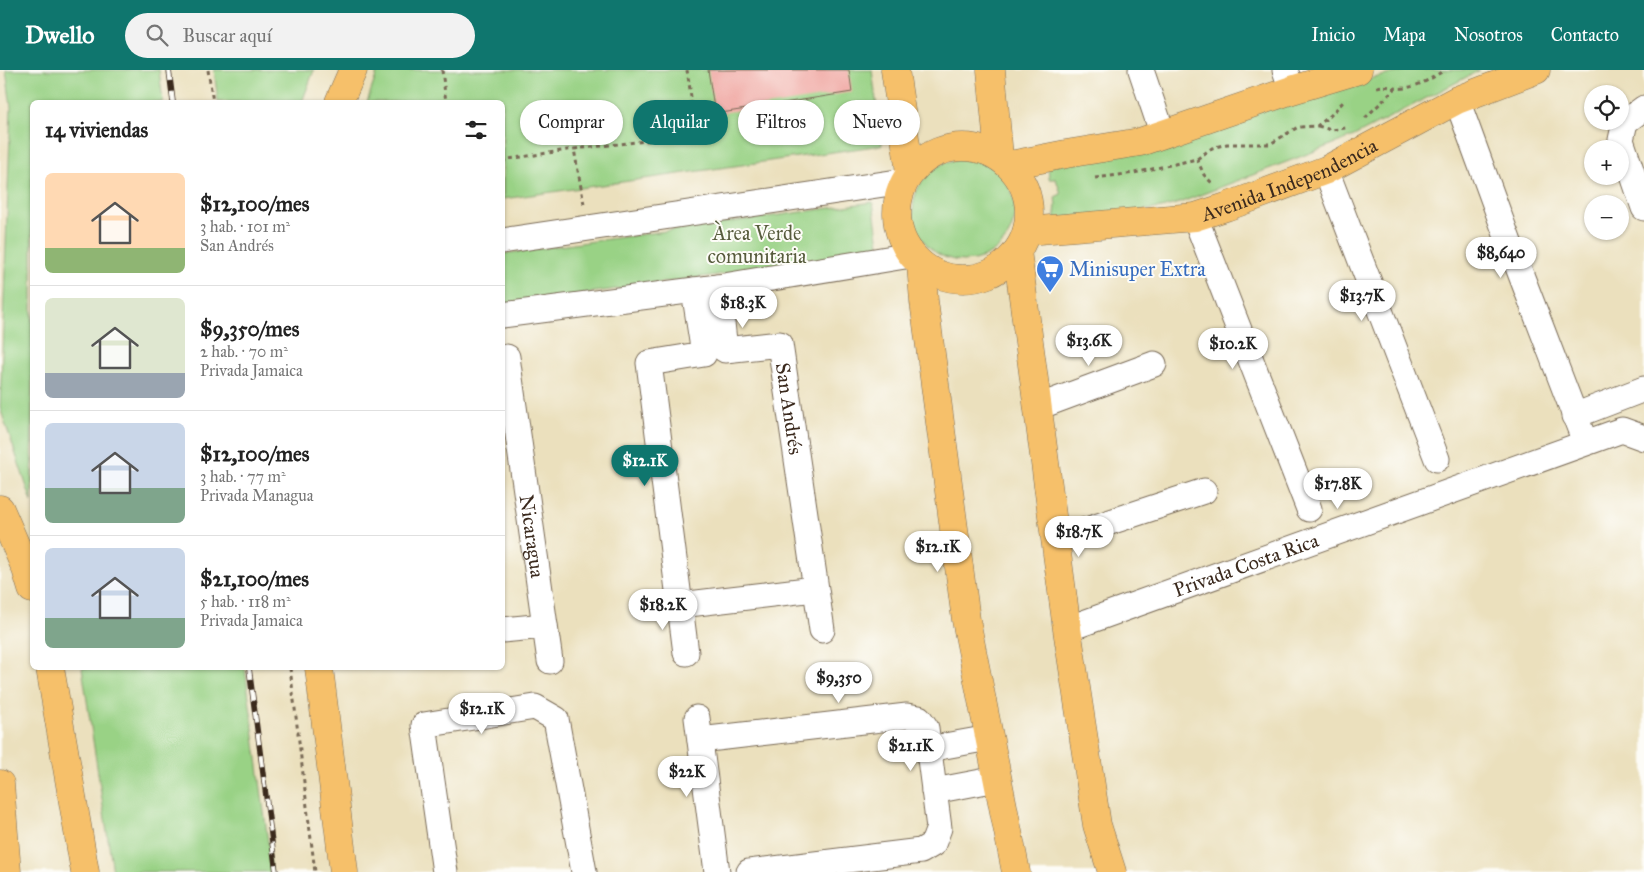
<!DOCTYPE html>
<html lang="es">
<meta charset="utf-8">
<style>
body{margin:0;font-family:"IM FELL Great Primer",serif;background:#f2f2f2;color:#222;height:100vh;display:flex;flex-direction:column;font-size:19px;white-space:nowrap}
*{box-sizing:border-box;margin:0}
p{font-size:16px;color:#767676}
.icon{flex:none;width:28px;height:28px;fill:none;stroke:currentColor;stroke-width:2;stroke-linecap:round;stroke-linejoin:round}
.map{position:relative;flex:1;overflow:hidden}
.drawer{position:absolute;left:30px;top:30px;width:475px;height:570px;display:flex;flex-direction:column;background:#fff;border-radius:8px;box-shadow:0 1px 4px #0004}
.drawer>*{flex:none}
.guide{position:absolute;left:520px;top:30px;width:475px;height:45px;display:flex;gap:10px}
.tools{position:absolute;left:1584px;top:15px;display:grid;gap:10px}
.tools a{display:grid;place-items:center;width:45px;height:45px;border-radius:50%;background:#fff;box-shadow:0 1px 4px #0004;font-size:25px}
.price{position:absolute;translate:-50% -42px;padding:0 11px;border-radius:18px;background:#fff;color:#222;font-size:16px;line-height:32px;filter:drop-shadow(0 1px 2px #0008)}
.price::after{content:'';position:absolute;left:50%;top:30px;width:15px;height:11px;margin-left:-8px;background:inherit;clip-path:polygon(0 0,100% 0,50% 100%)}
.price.current{background:#0f766e;color:#fff}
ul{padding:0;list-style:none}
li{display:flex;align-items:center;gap:15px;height:125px;padding:0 15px}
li+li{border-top:1px solid #e0e0e0}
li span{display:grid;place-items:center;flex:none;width:140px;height:100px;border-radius:8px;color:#555}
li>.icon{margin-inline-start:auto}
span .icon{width:60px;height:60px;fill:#fffc;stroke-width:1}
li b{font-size:21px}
h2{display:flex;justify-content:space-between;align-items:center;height:60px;padding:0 15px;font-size:21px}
.tag{padding:0 18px;border-radius:22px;background:#fff;box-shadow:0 1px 4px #0004;font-size:18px;line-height:45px}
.tag.current{background:#0f766e;color:#fff}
header{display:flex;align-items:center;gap:30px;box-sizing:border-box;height:70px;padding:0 25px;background:#0f766e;color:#fff}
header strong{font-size:24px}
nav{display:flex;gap:28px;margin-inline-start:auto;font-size:18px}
.search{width:350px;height:45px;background:#f2f2f2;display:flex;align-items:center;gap:12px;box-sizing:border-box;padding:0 18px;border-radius:28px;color:#767676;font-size:19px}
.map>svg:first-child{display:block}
</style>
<header>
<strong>Dwello</strong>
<div class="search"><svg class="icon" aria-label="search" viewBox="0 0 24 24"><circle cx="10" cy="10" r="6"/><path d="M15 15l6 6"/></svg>Buscar aquí</div>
<nav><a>Inicio</a><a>Mapa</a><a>Nosotros</a><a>Contacto</a></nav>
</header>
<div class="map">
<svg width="1644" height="802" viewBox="0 0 1644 802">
<rect width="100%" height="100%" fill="#fdfcf7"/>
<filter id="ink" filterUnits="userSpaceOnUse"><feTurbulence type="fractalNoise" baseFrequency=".02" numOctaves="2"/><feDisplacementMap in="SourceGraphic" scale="10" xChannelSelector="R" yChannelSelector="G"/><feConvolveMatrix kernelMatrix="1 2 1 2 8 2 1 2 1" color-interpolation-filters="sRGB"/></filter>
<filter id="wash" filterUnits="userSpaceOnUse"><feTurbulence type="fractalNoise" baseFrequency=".0096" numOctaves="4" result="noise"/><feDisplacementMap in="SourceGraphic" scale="20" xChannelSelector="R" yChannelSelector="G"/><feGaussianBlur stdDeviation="1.12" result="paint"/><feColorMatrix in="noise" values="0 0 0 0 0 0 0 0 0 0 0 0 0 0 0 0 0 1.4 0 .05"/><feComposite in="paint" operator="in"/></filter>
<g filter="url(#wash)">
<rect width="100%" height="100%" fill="#ebe0bd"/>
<!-- green -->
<g fill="#99d285" stroke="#6a7e52">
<path d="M 6,0 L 159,0 L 163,32 L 32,32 L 32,432 L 0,338 L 11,37 Z"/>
<path d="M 214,0 L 314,0 L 302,32 L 218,32 Z"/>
<path d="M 378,0 L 872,0 L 882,75 L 503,129 L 502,32 L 367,32 Z"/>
<path d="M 1409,0 L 1480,0 L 1352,67 L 1179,133 L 1161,138 L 1054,152 L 1056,135 L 1055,127 L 1061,124 L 1056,109 L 1049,109 L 1048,93 L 1280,36 L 1369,9 Z"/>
<circle cx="964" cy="140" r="51"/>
<path d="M 873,132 L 880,182 L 503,235 L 502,184 Z"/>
<path d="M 82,598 L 245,598 L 272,802 L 113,802 Z"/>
</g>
<g id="blocks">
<!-- building -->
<path fill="#f0a7a3" d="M 708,0 L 849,0 L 852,22 L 715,44 Z"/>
</g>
</g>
<g filter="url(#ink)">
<use href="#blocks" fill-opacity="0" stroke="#796a56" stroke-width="1"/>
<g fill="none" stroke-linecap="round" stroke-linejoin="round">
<!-- minor casing -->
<g stroke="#796a56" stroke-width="27">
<g id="minor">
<path d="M 1141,0 L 1163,65"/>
<path d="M 1285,0 L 1292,20"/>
<path d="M 1457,30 L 1518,197 L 1585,372"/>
<path d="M 1644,38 L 1625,52 L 1621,70 L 1644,138"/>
<path d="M 1326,100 L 1437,389"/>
<path d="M 1195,147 L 1309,439"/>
<path d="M 502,171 L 904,111"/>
<path id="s1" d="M 718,217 L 725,280 L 780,274 L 822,560"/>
<path d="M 502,245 L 718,217 L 911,185"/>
<path id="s2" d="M 507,287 L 550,591"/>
<path d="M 1038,337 L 1154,294"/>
<path d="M 1574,346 L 1644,319"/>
<path d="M 1056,470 L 1204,421"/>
<path d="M 680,535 L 815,519"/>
<path id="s3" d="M 1067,559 L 1622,360 L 1644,368"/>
<path d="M 502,560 L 545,556"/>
<path d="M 686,583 L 649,293 L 704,284 L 694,220"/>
<path d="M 697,648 L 717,802"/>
<path d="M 700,670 L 907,646 L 919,648 L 926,658 L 939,758 L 933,774 L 921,781 L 749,802"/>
<path d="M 928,679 L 989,668"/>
<path d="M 934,721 L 997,709"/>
<path d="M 445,802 L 424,655 L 535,637 L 556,649 L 584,802"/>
</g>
</g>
<!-- major casing -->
<g stroke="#796a56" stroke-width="29">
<g id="major">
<path d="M 895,0 L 910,102"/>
<path d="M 991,0 L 999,86"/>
<path d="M 339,32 L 353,0"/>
<circle cx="963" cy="143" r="66"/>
<path d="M 1010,95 L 1066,84 L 1140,72 L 1292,20 L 1358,0"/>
<path id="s4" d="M 1027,161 L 1195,147 L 1226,137 L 1326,100 L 1457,30 L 1536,0"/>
<path d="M 1017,181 L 1067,559 L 1097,755 L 1112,802"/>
<path d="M 921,195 L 924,231 L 966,550 L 1016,802"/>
<path d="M 319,598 L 344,802"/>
</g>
</g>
<!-- highway casing -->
<g stroke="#796a56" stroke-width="29">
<g id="highway">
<path d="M 0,439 L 26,499 L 32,519"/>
<path d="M 50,598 L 85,802"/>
<path d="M 0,714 L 7,802"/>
</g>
</g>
<!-- path -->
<g stroke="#796a56" stroke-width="3" stroke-dasharray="4 4" stroke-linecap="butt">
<path d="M 208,0 L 213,32"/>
<path d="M 442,0 L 446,32"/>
<path d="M 1377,17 C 1387,14 1395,20 1405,18 C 1419,16 1433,8 1444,0"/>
<path d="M 1365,48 L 1396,18"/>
<path d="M 1318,56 L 1331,60 L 1346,58"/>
<path d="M 1197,89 L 1204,105 L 1214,115"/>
<path d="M 502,90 L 574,79"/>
<path d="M 1095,108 L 1134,103 L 1197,89 L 1212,78 L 1227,74 L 1270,74 L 1298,57 L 1317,56 L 1330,46 L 1343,32"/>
<path d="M 584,134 L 574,79 L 664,69 C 699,49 692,35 687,0"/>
<path d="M 290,598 L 315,802"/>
</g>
<!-- minor -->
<use href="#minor" stroke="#fff" stroke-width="25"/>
<!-- major -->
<use href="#major" stroke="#f6c06b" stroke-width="28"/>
<!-- highway -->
<use href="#highway" stroke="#f6c06b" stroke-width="28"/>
<!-- rail casing -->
<g stroke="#3b2a1e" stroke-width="5.5">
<g id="rail">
<path d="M 169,0 L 173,32"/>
<path d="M 249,598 L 276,802"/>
</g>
</g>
<!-- rail -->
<use href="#rail" stroke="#fdfcf7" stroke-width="4" stroke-dasharray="11" stroke-linecap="butt"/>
</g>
</g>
<!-- icons -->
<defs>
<g id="supermarket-pin" transform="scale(1.4375)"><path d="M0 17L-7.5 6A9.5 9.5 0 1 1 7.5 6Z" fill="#3f7fe0" stroke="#fdfcf7"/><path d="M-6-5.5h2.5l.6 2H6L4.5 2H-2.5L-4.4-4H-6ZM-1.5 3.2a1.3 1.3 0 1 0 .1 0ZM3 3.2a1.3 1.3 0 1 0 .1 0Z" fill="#fff"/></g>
</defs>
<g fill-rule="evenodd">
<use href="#supermarket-pin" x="1050" y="199"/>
</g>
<g text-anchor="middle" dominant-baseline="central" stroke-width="4" stroke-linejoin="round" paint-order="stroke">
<!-- street labels -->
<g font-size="20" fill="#3b2a1e" stroke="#fdfcf7">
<text stroke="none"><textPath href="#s4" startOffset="270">Avenida Independencia</textPath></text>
<text stroke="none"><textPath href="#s1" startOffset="184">San Andrés</textPath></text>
<text stroke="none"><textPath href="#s2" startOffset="181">Nicaragua</textPath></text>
<text stroke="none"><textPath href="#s3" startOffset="190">Privada Costa Rica</textPath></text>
</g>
<!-- park labels -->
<g font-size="20" fill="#575c3d" stroke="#fdfcf7">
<text x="757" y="163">Àrea Verde<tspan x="757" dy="23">comunitaria</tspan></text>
</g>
<!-- shop labels -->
<g font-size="20" fill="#366cbe" stroke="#fdfcf7" text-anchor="start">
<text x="1069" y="199">Minisuper Extra</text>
</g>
</g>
</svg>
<div class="tools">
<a><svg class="icon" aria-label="locate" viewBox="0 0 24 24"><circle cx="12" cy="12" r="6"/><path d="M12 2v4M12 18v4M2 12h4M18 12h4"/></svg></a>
<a>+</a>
<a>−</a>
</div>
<b class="price" style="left:1501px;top:209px">$8,640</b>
<b class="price" style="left:1362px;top:252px">$13.7K</b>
<b class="price" style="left:743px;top:259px">$18.3K</b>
<b class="price" style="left:1089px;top:297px">$13.6K</b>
<b class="price" style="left:1233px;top:300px">$10.2K</b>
<b class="price current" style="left:645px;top:417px">$12.1K</b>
<b class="price" style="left:1338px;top:440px">$17.8K</b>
<b class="price" style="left:1079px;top:488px">$18.7K</b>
<b class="price" style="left:938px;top:503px">$12.1K</b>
<b class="price" style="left:663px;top:561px">$18.2K</b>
<b class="price" style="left:839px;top:634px">$9,350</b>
<b class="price" style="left:482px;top:665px">$12.1K</b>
<b class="price" style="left:911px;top:702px">$21.1K</b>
<b class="price" style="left:687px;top:728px">$22K</b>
<div class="guide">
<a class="tag">Comprar</a>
<a class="tag current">Alquilar</a>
<a class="tag">Filtros</a>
<a class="tag">Nuevo</a>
</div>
<section class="drawer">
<h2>14 viviendas<svg class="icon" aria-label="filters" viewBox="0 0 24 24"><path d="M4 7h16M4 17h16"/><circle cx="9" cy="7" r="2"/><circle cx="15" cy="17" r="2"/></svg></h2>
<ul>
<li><span style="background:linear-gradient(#ffd9b3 75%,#8fb573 0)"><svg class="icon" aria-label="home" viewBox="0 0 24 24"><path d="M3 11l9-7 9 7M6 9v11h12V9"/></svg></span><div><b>$12,100/mes</b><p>3 hab. · 101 m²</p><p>San Andrés</p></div></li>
<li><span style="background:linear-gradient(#dfe7d0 75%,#9aa5b1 0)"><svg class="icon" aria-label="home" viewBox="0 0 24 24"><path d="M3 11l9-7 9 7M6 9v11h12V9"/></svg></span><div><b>$9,350/mes</b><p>2 hab. · 70 m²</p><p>Privada Jamaica</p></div></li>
<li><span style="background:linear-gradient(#c9d6e8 65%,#7fa58c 0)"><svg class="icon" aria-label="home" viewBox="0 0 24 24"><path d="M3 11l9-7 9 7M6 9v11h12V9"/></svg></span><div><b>$12,100/mes</b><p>3 hab. · 77 m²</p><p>Privada Managua</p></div></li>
<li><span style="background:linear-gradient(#c9d6e8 70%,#7fa58c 0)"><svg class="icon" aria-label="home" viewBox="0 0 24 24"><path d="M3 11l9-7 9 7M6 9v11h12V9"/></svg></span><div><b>$21,100/mes</b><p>5 hab. · 118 m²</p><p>Privada Jamaica</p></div></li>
</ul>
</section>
</div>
